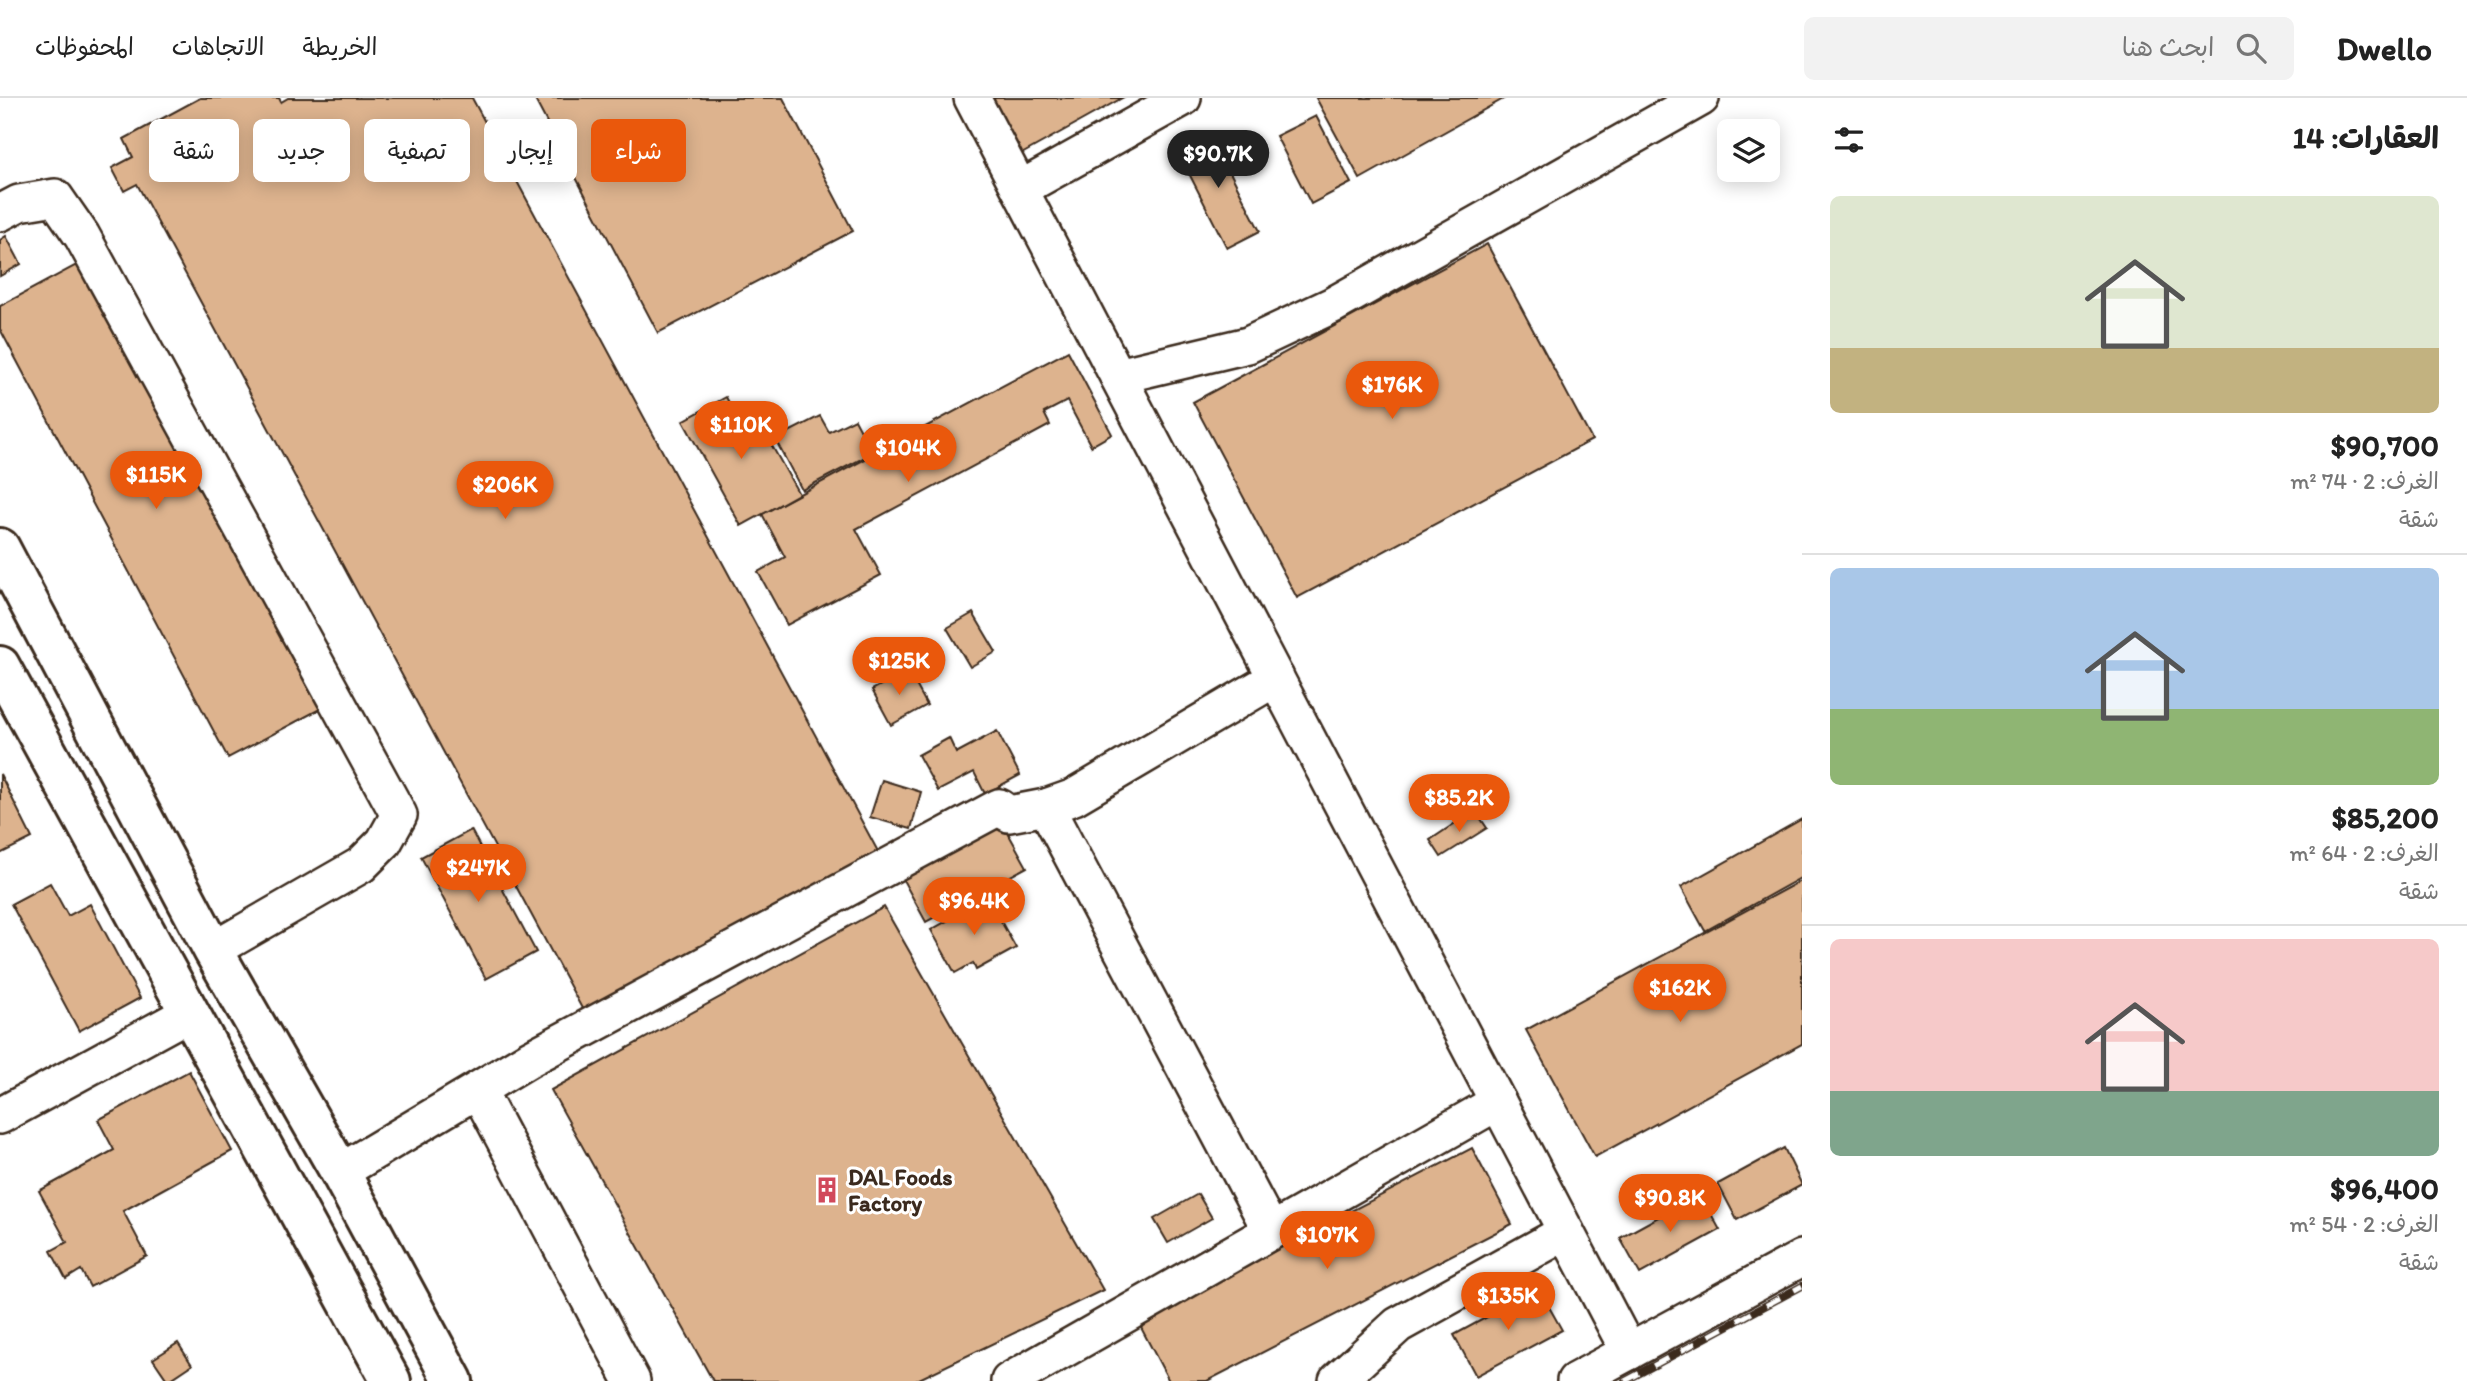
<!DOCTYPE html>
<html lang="ar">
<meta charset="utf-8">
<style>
body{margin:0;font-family:Itim,"Playpen Sans Arabic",sans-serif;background:#f2f2f2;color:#222;direction:rtl;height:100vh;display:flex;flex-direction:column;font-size:26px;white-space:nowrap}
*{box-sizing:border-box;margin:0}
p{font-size:23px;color:#767676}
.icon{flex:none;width:38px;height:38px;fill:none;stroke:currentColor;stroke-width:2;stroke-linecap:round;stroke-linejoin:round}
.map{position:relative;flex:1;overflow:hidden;direction:ltr}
.drawer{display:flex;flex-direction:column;background:#fff;width:665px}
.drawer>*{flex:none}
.banner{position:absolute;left:21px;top:21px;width:665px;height:63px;direction:rtl;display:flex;gap:14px}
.tools{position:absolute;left:1717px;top:21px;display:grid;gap:14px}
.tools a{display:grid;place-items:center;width:63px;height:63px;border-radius:10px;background:#fff;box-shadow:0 4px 18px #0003;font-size:35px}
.price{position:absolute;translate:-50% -60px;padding:0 16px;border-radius:24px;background:#ea580c;color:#fff;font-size:23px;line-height:46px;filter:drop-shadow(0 2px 4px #0008)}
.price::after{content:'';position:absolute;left:50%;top:42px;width:21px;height:16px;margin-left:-10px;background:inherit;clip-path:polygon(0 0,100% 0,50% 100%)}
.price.active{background:#222;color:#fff}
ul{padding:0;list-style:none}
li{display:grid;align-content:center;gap:14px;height:371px;padding:0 28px}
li+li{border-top:2px solid #e0e0e0}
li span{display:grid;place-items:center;height:217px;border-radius:10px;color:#555}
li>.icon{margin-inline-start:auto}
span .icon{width:126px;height:126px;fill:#fffc;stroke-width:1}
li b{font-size:30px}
h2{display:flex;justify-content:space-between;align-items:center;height:84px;padding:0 28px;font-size:30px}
.chip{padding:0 24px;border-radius:10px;background:#fff;box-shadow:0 4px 18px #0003;font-size:24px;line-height:63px}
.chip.active{background:#ea580c;color:#fff}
header{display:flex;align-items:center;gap:42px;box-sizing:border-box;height:98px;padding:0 35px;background:#fff;border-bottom:2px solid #e0e0e0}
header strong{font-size:33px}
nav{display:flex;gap:38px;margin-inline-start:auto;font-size:24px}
.search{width:490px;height:63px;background:#f2f2f2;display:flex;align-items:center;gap:18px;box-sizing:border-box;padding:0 24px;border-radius:10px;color:#767676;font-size:26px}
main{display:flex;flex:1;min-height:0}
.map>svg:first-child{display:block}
</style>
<header>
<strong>Dwello</strong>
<div class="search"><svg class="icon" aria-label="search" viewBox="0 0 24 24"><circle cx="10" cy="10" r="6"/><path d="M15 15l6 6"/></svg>ابحث هنا</div>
<nav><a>الخريطة</a><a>الاتجاهات</a><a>المحفوظات</a></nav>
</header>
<main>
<section class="drawer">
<h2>العقارات: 14<svg class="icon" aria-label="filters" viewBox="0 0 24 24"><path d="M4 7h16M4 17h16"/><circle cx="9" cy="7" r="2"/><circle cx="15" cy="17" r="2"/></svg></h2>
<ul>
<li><span style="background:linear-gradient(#dfe7d0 70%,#c2b280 0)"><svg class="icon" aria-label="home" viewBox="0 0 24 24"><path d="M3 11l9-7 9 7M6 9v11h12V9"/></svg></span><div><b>$90,700</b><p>الغرف: 2 · 74 m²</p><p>شقة</p></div></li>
<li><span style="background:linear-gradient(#a9c7e8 65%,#8fb573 0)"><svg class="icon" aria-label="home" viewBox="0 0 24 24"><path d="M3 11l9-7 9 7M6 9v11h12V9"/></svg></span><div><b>$85,200</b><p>الغرف: 2 · 64 m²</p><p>شقة</p></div></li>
<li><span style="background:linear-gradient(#f6c9c9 70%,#7fa58c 0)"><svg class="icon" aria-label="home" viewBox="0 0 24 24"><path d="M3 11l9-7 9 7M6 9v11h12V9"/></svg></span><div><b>$96,400</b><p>الغرف: 2 · 54 m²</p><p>شقة</p></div></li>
</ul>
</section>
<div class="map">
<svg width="1802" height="1283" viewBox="0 0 1802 1283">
<rect width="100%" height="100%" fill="#fff"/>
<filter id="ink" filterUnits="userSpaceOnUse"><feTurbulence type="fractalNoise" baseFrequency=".0143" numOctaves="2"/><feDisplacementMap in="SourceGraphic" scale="14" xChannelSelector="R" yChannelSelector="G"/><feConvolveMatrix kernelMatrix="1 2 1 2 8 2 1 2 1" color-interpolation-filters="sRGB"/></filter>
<g filter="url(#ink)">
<!-- building -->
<g fill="#ddb38e" stroke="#3b2a1e" stroke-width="2">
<path d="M 200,0 L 279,0 L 281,4 L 288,0 L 472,0 L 881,759 L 586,918 L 137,86 L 124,93 L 112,70 L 133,59 L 124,41 Z"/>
<path d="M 534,0 L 783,0 L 853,133 L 658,235 Z"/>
<path d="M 986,0 L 1122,0 L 1018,58 Z"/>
<path d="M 1316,0 L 1505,0 L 1360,81 Z"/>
<path d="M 1316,18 L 1351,85 L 1311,106 L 1276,38 Z"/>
<path d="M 1210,35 L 1260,133 L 1227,150 L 1177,52 Z"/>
<path d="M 6,138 L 21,166 L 0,178 L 0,142 Z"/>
<path d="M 1487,146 L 1592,342 L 1297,500 L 1193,304 Z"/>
<path d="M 82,164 L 320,611 L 228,660 L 0,231 L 0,208 Z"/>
<path d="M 1068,253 L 1112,336 L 1091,348 L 1067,303 L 1044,315 L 1050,327 L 856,431 L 881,477 L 787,527 L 758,474 L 785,459 L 762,416 Z"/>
<path d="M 726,299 L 738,322 L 753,314 L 799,396 L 741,428 L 683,323 Z"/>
<path d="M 820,318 L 829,334 L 855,321 L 873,355 L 802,392 L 775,341 Z"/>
<path d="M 973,515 L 996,554 L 970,569 L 947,530 Z"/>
<path d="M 908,572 L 927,607 L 891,627 L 872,592 Z"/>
<path d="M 997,633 L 1020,677 L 985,696 L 974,674 L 938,693 L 918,657 L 949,640 L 956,655 Z"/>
<path d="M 0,676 L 32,740 L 0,756 Z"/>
<path d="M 882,682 L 921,694 L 911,731 L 870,719 Z"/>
<path d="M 1475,712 L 1487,730 L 1441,759 L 1430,742 Z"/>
<path d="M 998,717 L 1027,769 L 926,824 L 897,771 Z"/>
<path d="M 1802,721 L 1802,779 L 1705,833 L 1681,789 Z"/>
<path d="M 471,732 L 536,854 L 486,881 L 421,759 Z"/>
<path d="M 1802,782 L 1802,946 L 1595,1059 L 1526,932 Z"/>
<path d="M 50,785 L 68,818 L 90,806 L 140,900 L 79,933 L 11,806 Z"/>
<path d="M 988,800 L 1016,850 L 976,872 L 973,865 L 955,875 L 931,832 Z"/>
<path d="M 884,809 L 1103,1192 L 915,1283 L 713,1283 L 551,992 Z"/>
<path d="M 189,973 L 232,1053 L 123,1113 L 147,1158 L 90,1189 L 81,1172 L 66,1181 L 51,1153 L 67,1144 L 39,1093 L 114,1052 L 98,1022 Z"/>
<path d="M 1472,1050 L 1512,1126 L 1207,1283 L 1169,1283 L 1138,1224 Z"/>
<path d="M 1784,1050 L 1802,1087 L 1737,1122 L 1718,1086 Z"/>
<path d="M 1198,1096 L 1212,1120 L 1168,1145 L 1154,1121 Z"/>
<path d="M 1700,1096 L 1720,1132 L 1640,1176 L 1620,1140 Z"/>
<path d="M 1539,1191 L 1562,1232 L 1476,1278 L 1454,1237 Z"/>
<path d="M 178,1245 L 192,1267 L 168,1283 L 153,1261 Z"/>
</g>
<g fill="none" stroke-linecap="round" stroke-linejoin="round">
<!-- minor casing -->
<g stroke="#3b2a1e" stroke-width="40">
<g id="minor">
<path d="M 972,0 L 1629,1254"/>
<path d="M 1020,91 L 1183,0"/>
<path d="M 0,115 L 19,105 L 55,99 L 82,138 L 399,717 L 384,744 L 361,767 L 213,852"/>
<path d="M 1118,278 L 1248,247 L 1333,207 L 1701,0"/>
<path d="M 1046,709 L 1271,1133"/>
<path d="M 478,992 L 632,1283"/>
<path d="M 0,1018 L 189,915"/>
<path d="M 340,1074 L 529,961 L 999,709 L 1009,716 L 1046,709 L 1074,699 L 1276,580"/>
<path d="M 1009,1283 L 1498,1004"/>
<path d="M 1337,1283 L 1398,1227 L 1566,1134"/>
<path d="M 1575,1283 L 1802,1160"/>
</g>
</g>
<!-- major casing -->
<g stroke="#3b2a1e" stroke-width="44">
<g id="major">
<path d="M 0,450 L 213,852 L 340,1074 L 453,1283"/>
<path d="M 0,568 L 391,1283"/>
</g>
</g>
<!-- minor -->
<use href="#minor" stroke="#fff" stroke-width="35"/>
<!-- major -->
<use href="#major" stroke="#fff" stroke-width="38"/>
<!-- rail casing -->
<g stroke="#3b2a1e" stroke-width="8">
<path id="rail" d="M 1625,1283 L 1802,1188"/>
</g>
<!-- rail -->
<use href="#rail" stroke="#fff" stroke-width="5" stroke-dasharray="16" stroke-linecap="butt"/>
</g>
</g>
<!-- icons -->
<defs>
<g id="building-bare" transform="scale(2.1)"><path d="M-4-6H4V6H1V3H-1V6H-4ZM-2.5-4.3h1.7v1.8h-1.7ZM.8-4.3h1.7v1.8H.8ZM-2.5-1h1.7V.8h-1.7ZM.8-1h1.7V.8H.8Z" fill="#d1495b" stroke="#fff" stroke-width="2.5" paint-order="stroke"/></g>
</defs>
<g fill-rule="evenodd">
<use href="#building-bare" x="827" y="1092"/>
</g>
<g text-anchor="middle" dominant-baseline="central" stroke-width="6" stroke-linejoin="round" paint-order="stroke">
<!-- poi labels -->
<g font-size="23" font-weight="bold" fill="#3b2a1e" stroke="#fff" text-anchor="start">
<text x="848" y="1079">DAL Foods<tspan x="848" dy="26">Factory</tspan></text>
</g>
</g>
</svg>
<div class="tools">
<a><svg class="icon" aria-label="layers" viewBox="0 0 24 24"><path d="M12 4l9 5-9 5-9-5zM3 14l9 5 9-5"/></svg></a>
</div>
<b class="price active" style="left:1218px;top:92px">$90.7K</b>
<b class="price" style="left:1392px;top:323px">$176K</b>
<b class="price" style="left:741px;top:363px">$110K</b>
<b class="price" style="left:908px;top:386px">$104K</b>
<b class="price" style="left:156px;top:413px">$115K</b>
<b class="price" style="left:505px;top:423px">$206K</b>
<b class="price" style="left:899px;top:599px">$125K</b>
<b class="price" style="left:1459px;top:736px">$85.2K</b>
<b class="price" style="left:478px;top:806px">$247K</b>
<b class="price" style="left:974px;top:839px">$96.4K</b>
<b class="price" style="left:1680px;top:926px">$162K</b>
<b class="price" style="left:1670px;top:1136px">$90.8K</b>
<b class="price" style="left:1327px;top:1173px">$107K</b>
<b class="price" style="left:1508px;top:1234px">$135K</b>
<div class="banner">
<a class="chip active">شراء</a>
<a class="chip">إيجار</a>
<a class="chip">تصفية</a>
<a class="chip">جديد</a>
<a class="chip">شقة</a>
</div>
</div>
</main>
